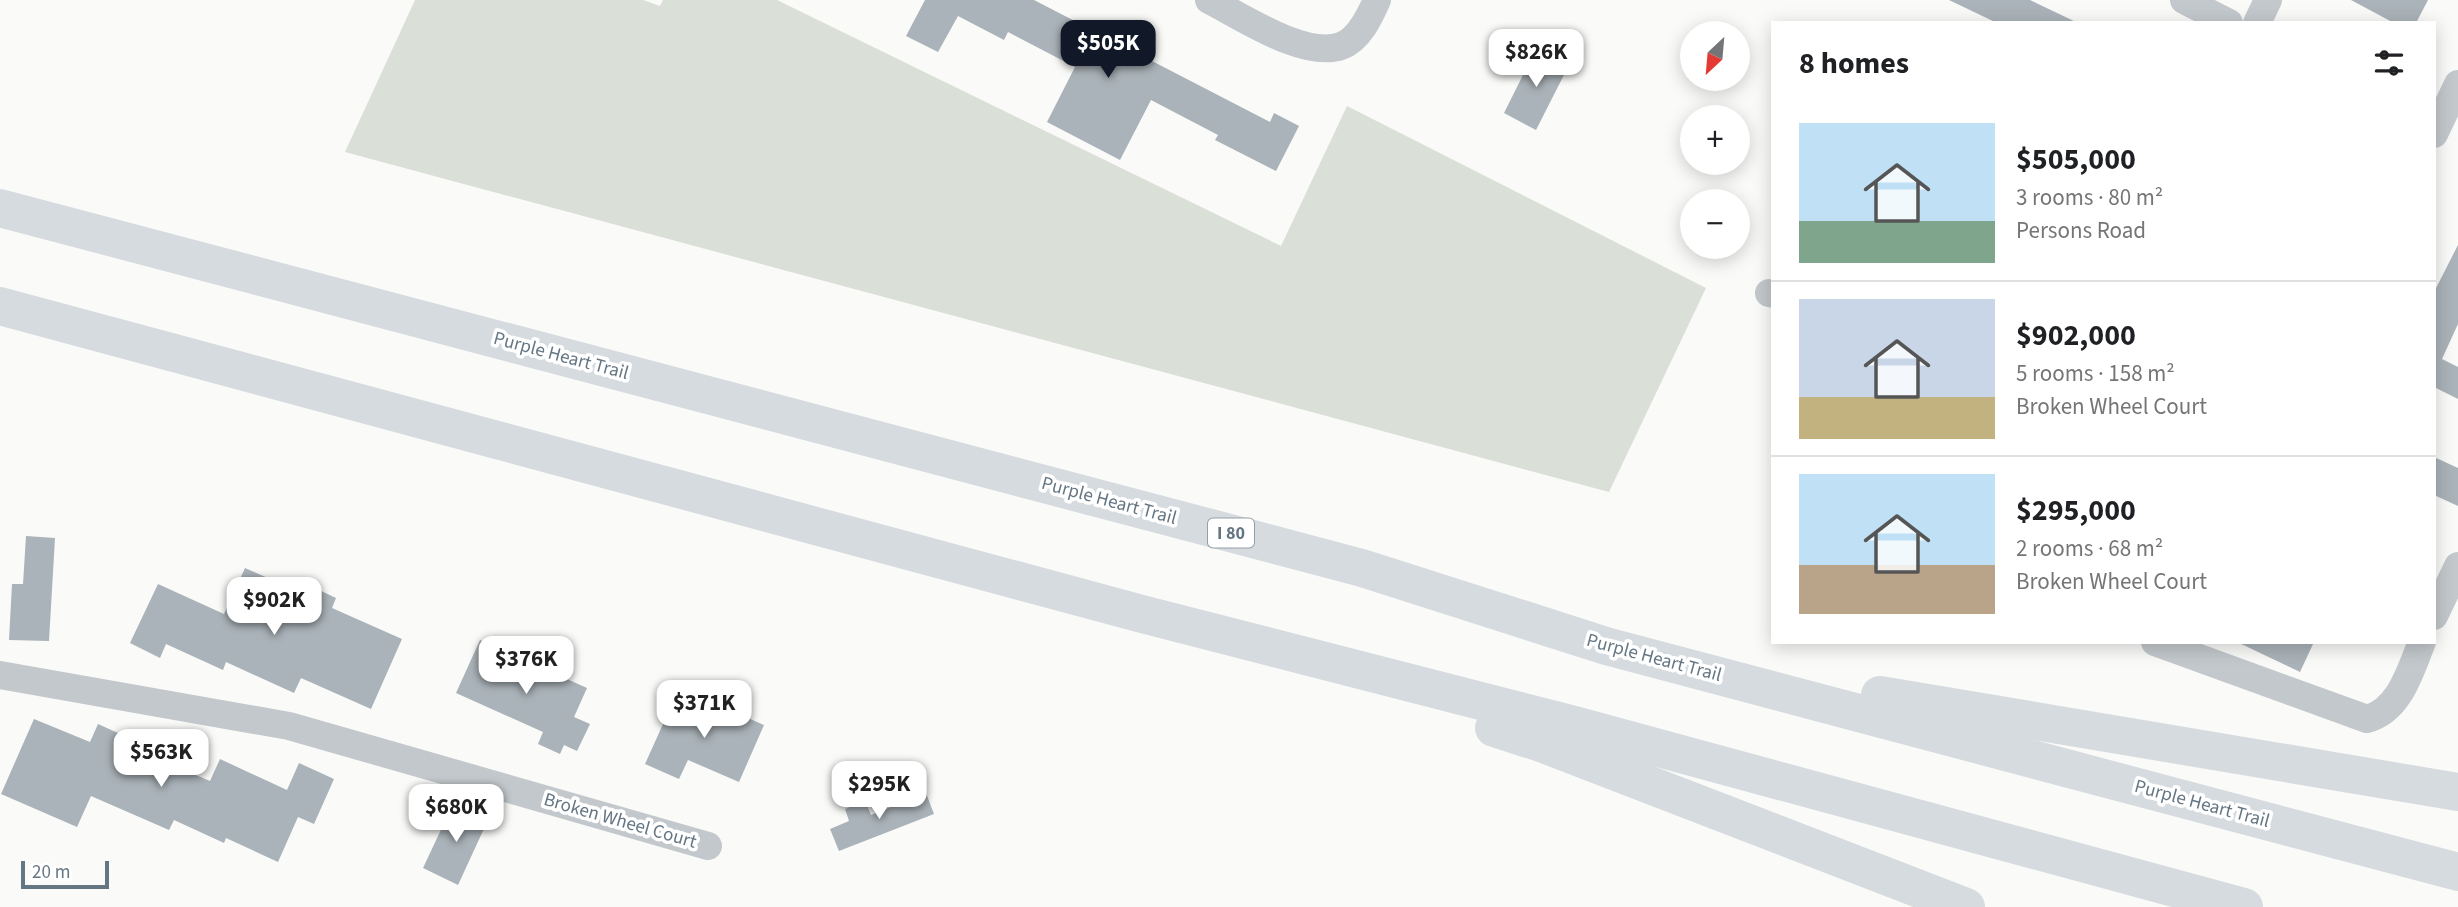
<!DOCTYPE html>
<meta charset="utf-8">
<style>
body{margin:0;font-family:"Source Sans 3",sans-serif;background:#f6f6f6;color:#202124;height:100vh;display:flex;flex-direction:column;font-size:26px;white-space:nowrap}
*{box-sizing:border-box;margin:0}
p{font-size:23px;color:#757577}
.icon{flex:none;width:38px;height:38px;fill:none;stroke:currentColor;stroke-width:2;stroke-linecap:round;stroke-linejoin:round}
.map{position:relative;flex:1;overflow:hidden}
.sheet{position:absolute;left:1771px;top:21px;width:665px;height:623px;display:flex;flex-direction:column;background:#fff;border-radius:0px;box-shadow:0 4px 18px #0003}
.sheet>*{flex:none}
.needle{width:46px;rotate:206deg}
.buttons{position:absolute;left:1680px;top:21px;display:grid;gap:14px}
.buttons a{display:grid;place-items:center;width:70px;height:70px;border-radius:50%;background:#fff;box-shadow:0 4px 18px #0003;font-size:35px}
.scale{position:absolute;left:21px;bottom:18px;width:88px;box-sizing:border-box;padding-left:7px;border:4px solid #657683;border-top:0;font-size:19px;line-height:24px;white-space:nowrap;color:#657683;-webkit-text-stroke:5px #fff;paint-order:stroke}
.price{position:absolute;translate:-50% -60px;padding:0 16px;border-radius:14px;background:#fff;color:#222;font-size:23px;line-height:46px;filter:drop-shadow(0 2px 4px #0008)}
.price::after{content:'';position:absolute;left:50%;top:42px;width:21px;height:16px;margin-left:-10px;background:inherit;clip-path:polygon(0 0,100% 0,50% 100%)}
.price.current{background:#111827;color:#fff}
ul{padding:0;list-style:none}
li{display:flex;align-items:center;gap:21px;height:175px;padding:0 28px}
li+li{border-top:2px solid #e0e0e0}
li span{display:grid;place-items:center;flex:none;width:196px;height:140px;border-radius:0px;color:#555}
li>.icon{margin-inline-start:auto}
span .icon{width:84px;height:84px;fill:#fffc;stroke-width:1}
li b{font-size:30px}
h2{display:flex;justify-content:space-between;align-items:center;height:84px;padding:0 28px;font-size:30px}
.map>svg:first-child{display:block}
</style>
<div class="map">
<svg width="2458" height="907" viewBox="0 0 2458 907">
<rect width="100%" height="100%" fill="#fafaf8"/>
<!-- green -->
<path fill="#dadfd7" d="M 415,0 L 643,0 L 660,6 L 663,0 L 777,0 L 1281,246 L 1347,106 L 1706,288 L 1609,492 L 345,152 Z"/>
<!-- building -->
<g fill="#aab3b9">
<path d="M 925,0 L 1034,0 L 1270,122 L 1274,113 L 1299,126 L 1276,171 L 1215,140 L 1218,135 L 1151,100 L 1120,160 L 1047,122 L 1075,67 L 1008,32 L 1004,40 L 958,16 L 938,52 L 906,36 Z"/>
<path d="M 1949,0 L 2030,0 L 2078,23 L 1997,23 Z"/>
<path d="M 2351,0 L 2428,0 L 2416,23 L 2394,23 Z"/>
<path d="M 1536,49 L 1569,65 L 1536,130 L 1504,113 Z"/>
<path d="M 2458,245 L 2458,324 L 2442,359 L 2458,367 L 2458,399 L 2434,387 L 2434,292 Z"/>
<path d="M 2434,457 L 2458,468 L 2458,506 L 2434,495 Z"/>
<path d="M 26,536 L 55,538 L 49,641 L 9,640 L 12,584 L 23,584 Z"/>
<path d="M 245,568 L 296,590 L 300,581 L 336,598 L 332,608 L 402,639 L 371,709 L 301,678 L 294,693 L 226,662 L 223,670 L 166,644 L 160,658 L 130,643 L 158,584 L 224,614 Z"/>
<path d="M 480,640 L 587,688 L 574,717 L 590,724 L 577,751 L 564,745 L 560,754 L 538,744 L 543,732 L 456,693 Z"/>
<path d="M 2237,642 L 2314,642 L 2300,672 Z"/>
<path d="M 677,693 L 722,713 L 725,708 L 764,725 L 739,782 L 688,760 L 679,779 L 645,764 Z"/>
<path d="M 34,719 L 90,742 L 98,724 L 118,733 L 115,741 L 210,781 L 220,759 L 287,790 L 299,763 L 334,779 L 314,824 L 298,817 L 278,862 L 226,838 L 224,843 L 174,820 L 169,830 L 91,796 L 77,827 L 1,794 Z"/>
<path d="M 926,793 L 934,814 L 839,851 L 830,829 L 849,821 L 845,809 L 865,801 L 871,815 Z"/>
<path d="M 453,804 L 488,820 L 458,885 L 423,868 Z"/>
</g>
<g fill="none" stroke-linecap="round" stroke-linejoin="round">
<!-- minor -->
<g stroke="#c3c8cc" stroke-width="28">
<path d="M 1209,0 C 1241,16 1304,59 1341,46 C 1359,40 1370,16 1377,0"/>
<path d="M 2184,0 L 2229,23"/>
<path d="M 2257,23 L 2268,0"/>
<path d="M 2434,134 L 2458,84"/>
<path d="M 1769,293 L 1773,294"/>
<path d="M 2434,616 L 2458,566"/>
<path d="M 2155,642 L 2367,719 C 2400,710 2410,671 2422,642"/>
<path d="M 0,675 L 289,726 L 708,846"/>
</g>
<!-- highway -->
<g stroke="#d6dbdf" stroke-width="38">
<path d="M 0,208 L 1362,568 L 1606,646 L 2458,872"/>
<path d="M 0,306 L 1142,614 L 1574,725 L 2244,907"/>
<path d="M 1880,695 L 2458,792"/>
<path d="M 1494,728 L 1541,743 L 1966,907"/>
</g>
</g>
<g text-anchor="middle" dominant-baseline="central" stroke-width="7" stroke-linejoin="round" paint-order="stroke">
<!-- shield labels -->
<rect fill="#fff" stroke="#939fa8" stroke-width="2" x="1208" y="518.5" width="46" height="29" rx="5"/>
<g font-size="18" font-weight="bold" fill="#657683">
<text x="1231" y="533">I 80</text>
</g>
<!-- street labels -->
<g font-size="19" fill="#657683" stroke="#fff">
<text transform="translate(561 356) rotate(15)">Purple Heart Trail</text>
<text transform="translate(1109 501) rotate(15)">Purple Heart Trail</text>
<text transform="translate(1654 658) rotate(15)">Purple Heart Trail</text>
<text transform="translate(2202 804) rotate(15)">Purple Heart Trail</text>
<text transform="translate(620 821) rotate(16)">Broken Wheel Court</text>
</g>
</g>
</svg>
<div class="buttons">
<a><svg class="needle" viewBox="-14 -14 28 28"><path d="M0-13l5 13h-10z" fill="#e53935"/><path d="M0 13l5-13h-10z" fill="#757577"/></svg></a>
<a>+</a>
<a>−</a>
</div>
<div class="scale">20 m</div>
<b class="price current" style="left:1108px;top:80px">$505K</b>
<b class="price" style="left:1536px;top:89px">$826K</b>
<b class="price" style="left:274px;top:637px">$902K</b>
<b class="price" style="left:526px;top:696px">$376K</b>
<b class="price" style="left:704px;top:740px">$371K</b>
<b class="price" style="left:161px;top:789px">$563K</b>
<b class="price" style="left:879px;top:821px">$295K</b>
<b class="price" style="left:456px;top:844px">$680K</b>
<section class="sheet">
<h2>8 homes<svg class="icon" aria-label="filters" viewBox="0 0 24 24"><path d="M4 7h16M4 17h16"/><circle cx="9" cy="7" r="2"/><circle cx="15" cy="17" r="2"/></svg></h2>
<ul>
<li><span style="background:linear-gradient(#bfe0f5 70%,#7fa58c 0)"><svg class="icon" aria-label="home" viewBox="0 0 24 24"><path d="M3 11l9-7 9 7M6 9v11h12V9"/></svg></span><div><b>$505,000</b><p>3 rooms · 80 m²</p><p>Persons Road</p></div></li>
<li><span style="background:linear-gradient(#c9d6e8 70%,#c2b280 0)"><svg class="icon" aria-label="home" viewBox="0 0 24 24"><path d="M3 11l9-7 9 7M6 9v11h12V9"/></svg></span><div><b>$902,000</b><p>5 rooms · 158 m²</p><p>Broken Wheel Court</p></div></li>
<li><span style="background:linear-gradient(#bfe0f5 65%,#b9a48a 0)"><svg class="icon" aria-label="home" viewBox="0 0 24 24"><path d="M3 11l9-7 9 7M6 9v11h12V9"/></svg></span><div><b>$295,000</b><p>2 rooms · 68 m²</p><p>Broken Wheel Court</p></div></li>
</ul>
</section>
</div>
